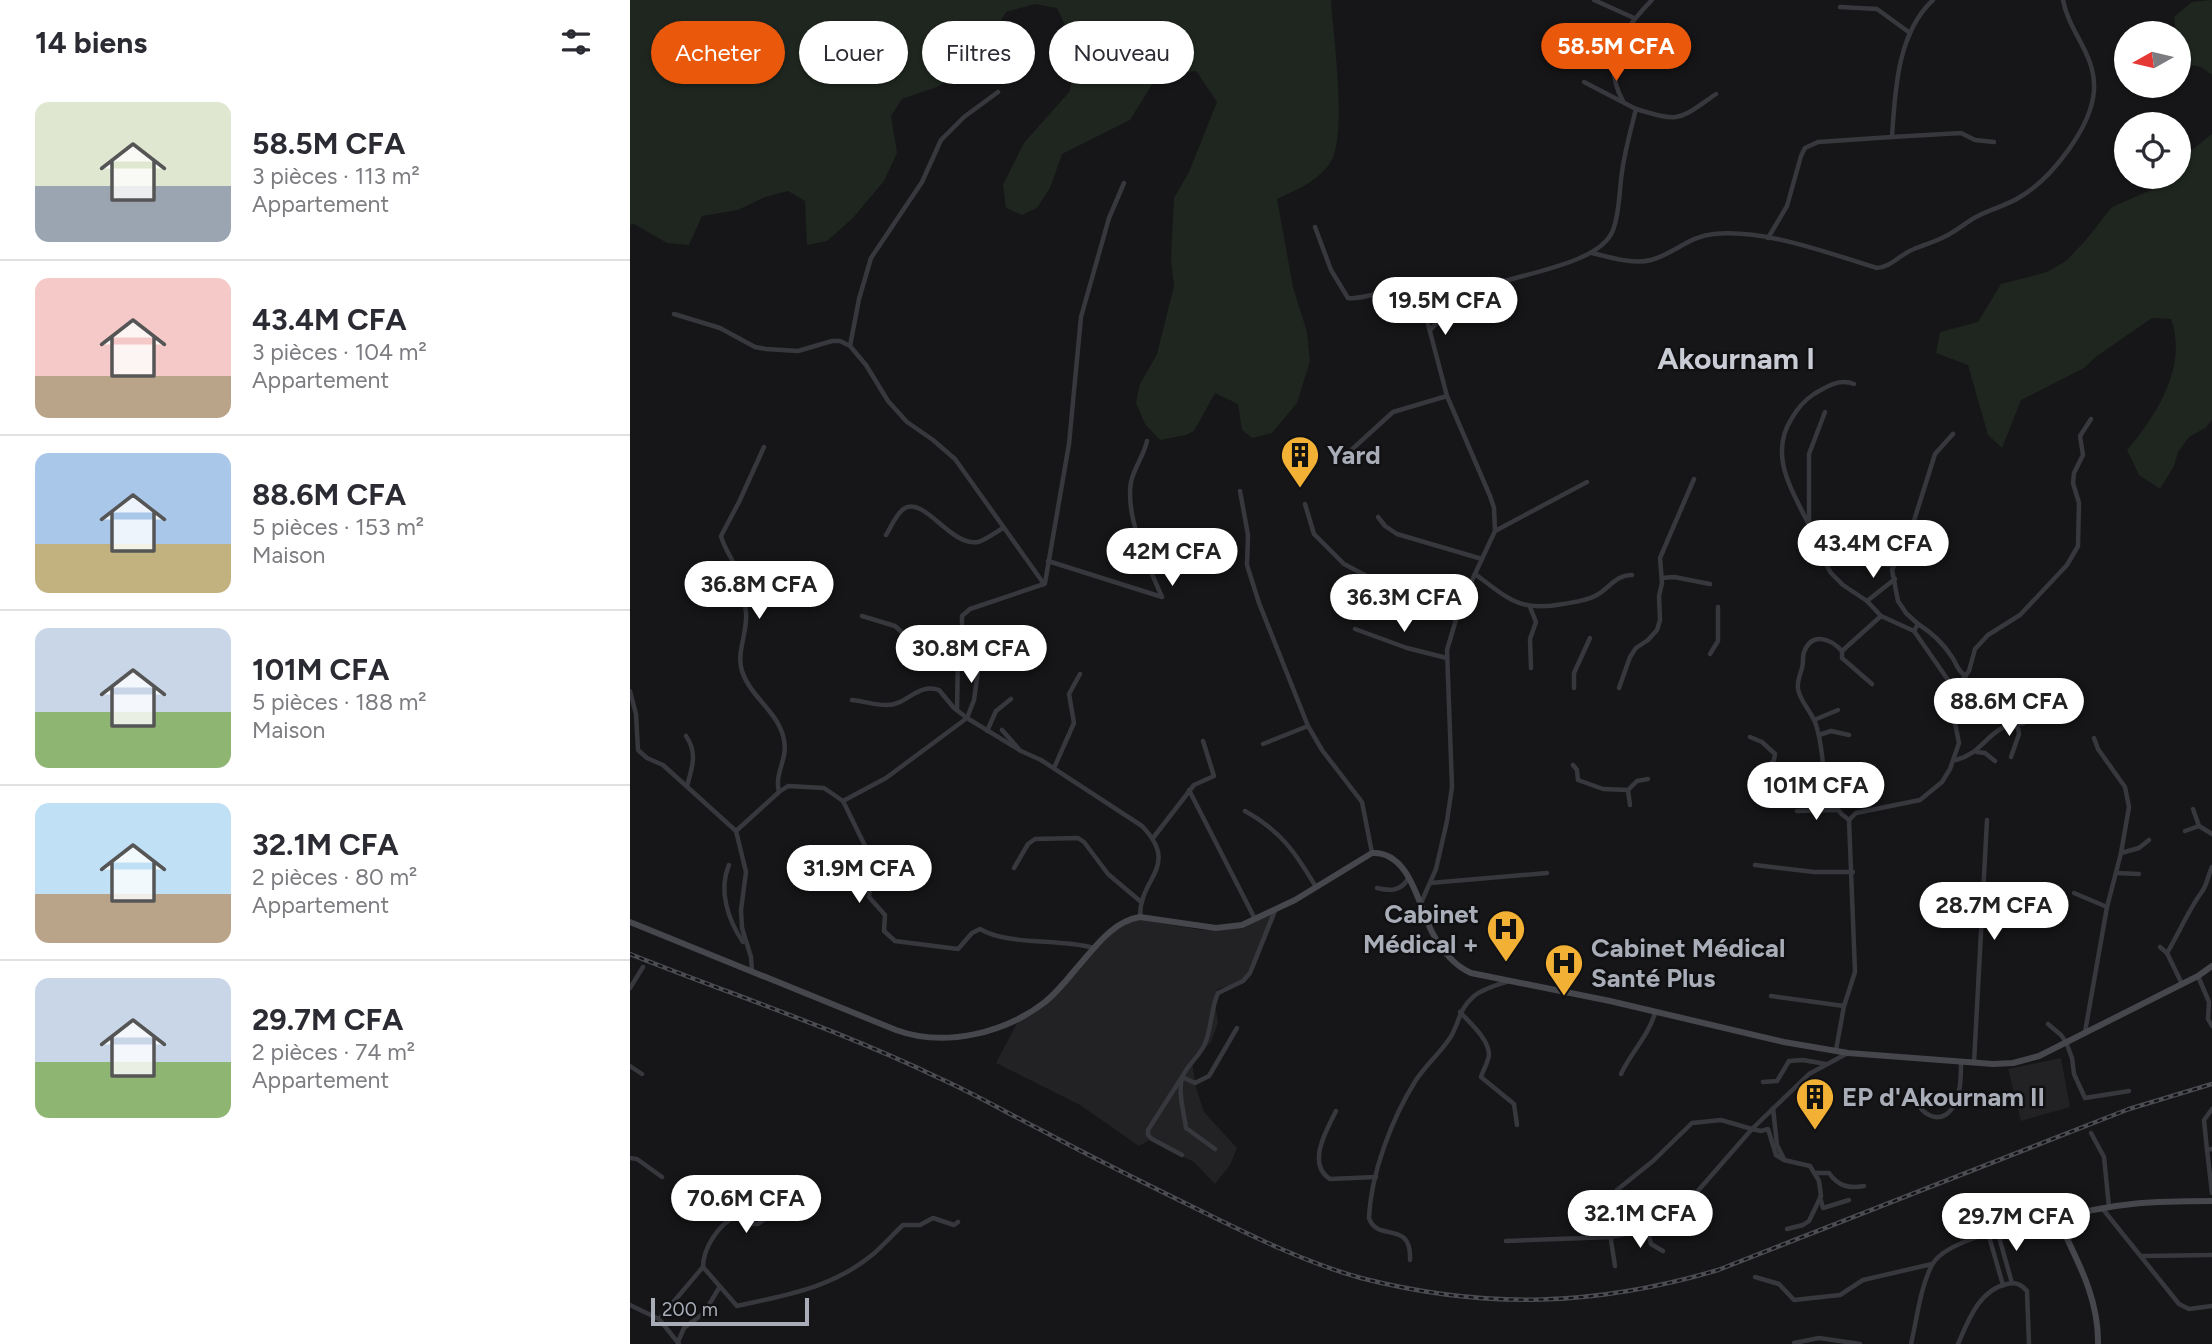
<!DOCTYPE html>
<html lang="fr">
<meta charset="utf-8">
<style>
body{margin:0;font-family:Figtree,sans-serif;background:#f7f7f7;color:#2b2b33;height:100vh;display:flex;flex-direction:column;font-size:26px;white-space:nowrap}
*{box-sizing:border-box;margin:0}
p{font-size:23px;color:#7c7c81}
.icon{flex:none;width:38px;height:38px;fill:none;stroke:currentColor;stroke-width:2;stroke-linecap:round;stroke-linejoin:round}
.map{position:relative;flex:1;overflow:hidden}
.side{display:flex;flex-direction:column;background:#fff;width:630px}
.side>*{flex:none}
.guide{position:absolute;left:21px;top:21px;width:665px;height:63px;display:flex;gap:14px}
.needle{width:46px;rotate:262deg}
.tools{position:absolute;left:1484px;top:21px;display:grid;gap:14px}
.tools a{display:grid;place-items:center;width:77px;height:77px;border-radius:50%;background:#fff;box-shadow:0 2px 5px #0004;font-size:35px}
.scale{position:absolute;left:21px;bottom:18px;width:158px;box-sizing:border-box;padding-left:7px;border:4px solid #a8adb8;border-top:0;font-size:19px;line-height:24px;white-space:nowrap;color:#a8adb8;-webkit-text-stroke:5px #111113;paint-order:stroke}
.price{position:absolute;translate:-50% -60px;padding:0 16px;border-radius:24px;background:#fff;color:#222;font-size:23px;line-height:46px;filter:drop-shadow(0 2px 4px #0008)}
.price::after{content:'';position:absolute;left:50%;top:42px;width:21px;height:16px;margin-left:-10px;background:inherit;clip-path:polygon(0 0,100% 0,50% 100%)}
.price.current{background:#ea580c;color:#fff}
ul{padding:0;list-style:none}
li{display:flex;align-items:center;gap:21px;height:175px;padding:0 35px}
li+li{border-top:2px solid #e1e1e2}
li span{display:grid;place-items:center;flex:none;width:196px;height:140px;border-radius:14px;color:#555}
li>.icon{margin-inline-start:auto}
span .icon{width:84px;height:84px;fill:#fffc;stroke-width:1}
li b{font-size:30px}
h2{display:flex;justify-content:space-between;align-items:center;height:84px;padding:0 35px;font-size:30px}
.pill{padding:0 24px;border-radius:32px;background:#fff;box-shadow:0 2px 5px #0004;font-size:24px;line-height:63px}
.pill.current{background:#ea580c;color:#fff}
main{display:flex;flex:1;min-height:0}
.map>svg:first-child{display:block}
</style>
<main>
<section class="side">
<h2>14 biens<svg class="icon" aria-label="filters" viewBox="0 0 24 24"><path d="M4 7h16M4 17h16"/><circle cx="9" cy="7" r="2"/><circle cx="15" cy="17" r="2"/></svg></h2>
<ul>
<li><span style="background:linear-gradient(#dfe7d0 60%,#9aa5b1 0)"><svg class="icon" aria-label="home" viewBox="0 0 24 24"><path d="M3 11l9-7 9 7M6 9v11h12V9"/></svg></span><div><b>58.5M CFA</b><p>3 pièces · 113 m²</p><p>Appartement</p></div></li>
<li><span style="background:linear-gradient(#f6c9c9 70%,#b9a48a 0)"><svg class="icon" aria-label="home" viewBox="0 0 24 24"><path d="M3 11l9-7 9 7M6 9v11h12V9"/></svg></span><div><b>43.4M CFA</b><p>3 pièces · 104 m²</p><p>Appartement</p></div></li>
<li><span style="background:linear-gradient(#a9c7e8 65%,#c2b280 0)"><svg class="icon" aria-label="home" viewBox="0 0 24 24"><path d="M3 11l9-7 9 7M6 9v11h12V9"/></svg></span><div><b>88.6M CFA</b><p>5 pièces · 153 m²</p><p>Maison</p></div></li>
<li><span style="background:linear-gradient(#c9d6e8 60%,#8fb573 0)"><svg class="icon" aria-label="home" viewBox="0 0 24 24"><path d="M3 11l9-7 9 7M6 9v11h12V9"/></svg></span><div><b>101M CFA</b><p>5 pièces · 188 m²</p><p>Maison</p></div></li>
<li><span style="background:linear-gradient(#bfe0f5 65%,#b9a48a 0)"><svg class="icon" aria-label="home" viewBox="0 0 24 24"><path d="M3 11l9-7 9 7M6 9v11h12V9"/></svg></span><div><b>32.1M CFA</b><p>2 pièces · 80 m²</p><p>Appartement</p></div></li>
<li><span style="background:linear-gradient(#c9d6e8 60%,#8fb573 0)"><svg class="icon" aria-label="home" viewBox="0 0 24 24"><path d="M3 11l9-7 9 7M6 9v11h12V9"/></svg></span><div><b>29.7M CFA</b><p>2 pièces · 74 m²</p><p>Appartement</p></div></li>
</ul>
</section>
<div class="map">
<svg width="1582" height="1344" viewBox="0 0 1582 1344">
<rect width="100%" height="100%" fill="#161618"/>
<!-- built -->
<g fill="#222225">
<path d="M 648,911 L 625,967 L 609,982 L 588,989 L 584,997 L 588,1023 L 581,1042 L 562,1061 L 566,1088 L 574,1112 L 607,1148 L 600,1165 L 585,1184 L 564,1162 L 519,1140 L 509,1146 L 450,1105 L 366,1063 L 389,1019 L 416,1001 L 464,950 L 496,921 L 507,919 L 571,930 L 591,930 Z"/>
<path d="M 1431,1058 L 1440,1107 L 1391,1121 L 1378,1069 Z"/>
</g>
<!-- green -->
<g fill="#1e261f">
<path d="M 0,0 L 701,0 C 703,33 718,138 700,163 C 687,182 666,190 647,199 L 663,287 L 677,332 L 680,361 L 667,403 L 642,433 L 622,438 L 612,430 L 608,404 L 585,393 L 564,431 L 556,435 L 530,440 L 515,424 L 506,403 L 510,384 L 527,354 L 544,286 L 541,259 L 544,198 L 559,172 L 587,102 L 566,71 L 528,75 L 500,120 L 432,154 L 420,188 L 407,208 L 392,215 L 376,208 L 373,185 L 394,143 L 440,91 L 444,54 L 438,32 L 427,8 L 405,4 L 376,12 L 347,63 L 307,87 L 272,99 L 261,116 L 267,153 L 254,181 L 223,218 L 197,241 L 177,245 L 175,201 L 158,191 L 135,197 L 108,210 L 72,216 L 59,245 L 37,243 L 4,224 L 0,225 Z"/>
<path d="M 1582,0 L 1582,75 L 1571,67 L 1550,63 L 1549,33 L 1546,33 L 1544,17 L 1562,2 Z"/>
<path d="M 1582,134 L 1582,420 L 1575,428 L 1559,437 L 1548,452 L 1544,466 L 1530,489 L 1509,475 L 1497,450 C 1527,415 1558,366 1541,319 L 1522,318 L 1467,356 L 1454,368 L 1391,400 L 1372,448 L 1358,435 L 1338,365 L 1306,353 L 1310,332 L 1348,322 L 1371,284 L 1417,272 L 1436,261 L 1455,241 L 1482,207 L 1521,190 L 1533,177 L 1549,177 L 1549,160 Z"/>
</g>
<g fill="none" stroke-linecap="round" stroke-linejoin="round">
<!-- street -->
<g stroke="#37383d" stroke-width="4.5">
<path d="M 964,0 L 1004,18"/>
<path d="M 1210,7 L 1247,9 L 1280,33"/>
<path d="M 954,82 L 1006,109"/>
<path d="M 993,101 C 970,59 992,31 1022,0"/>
<path d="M 1262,137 L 1331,133 L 1345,140 L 1364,142"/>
<path d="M 685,227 L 701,270 L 718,298 C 737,301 776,280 789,290 L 817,396 L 860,496 L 864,508 L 865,530"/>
<path d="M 1138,238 L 1157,206 L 1171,156 L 1175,148 L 1188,142 L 1262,137 C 1265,92 1267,33 1303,0"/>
<path d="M 962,253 C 980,257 1003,265 1021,260 C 1044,254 1059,236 1084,234 C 1135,229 1198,253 1247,268 C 1262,267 1270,254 1284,249 C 1294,245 1304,242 1314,237 C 1325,232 1335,223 1346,217 C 1360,209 1376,206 1390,197 C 1421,179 1462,127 1464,90 C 1466,54 1439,33 1433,0"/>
<path d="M 44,314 L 90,328 L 125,347 L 136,349 L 168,351 L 202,341 L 210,341 L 220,346 L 236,365 L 258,401 L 277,422 L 303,440 L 325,459 L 414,584"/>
<path d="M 800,330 C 813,317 824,303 840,294 C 875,274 969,268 983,230 C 990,212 989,191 992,172 C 995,150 1001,129 1006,109 C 1052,123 1048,120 1086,94"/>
<path d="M 220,346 L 229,299 L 241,258 L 292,182 L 311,140 L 334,117 L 368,92"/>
<path d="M 1224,384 C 1209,378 1196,387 1184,394 C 1175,400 1167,409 1162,418 C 1137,456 1164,493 1181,529 C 1188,543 1192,559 1201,573 L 1213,585 L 1237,601 L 1251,616 L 1284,631"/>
<path d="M 1323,434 L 1305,454 L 1282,527 L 1262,570 L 1268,601 L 1276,613 L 1288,624 L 1284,631 L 1325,690"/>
<path d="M 134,447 L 109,502 L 91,536 C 94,548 102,558 107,570 C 112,583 114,599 116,612 C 118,632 106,652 112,671 C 120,697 149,712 154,740 C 158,760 144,773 149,792"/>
<path d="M 718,453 L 763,412 L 817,396"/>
<path d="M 610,491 L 618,535 L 617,565 L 629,603 L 678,726 L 692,750 L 732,802 L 742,853"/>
<path d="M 675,504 L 684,534 L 714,564 L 759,588 L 830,606"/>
<path d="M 748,517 L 755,526 L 767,534 L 852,559"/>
<path d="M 1179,520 L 1179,454 L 1195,412"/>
<path d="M 256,535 C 261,527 267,512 275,508 C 295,497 321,547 348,542 C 356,540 366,532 373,528"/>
<path d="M 1189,540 L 1193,550 L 1203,562 L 1264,565"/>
<path d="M 418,561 L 532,597 C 518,565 495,517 501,482 C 504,468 514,455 517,441"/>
<path d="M 845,574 C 879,599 889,612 933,604 C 944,602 956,601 965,596 C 978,590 986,574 1002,575"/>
<path d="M 1032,578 L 1044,577 L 1080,584"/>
<path d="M 415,583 L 439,444 L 451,317 L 479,218 L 494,183"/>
<path d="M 414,584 L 340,609 L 332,616 L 332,626 L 346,661 L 348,671 L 344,700 L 337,718 L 256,778 L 213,801 L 240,856 L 242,864 L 239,897 L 255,915 L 254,931 L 265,941 L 328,949 L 342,933 L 350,929 C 379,946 429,938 464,948"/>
<path d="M 1237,601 L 1265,579"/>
<path d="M 900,607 L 906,622 L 900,639 L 901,668"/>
<path d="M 232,616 L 265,626 L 288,647 L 345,661"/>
<path d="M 1288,624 C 1301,632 1313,643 1322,657 C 1327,664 1327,671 1336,676"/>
<path d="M 725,629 L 777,648 L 817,658"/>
<path d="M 1080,654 L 1088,641 L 1088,607"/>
<path d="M 1333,678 C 1343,702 1364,718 1388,728 L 1389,734 L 1381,757"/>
<path d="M 1242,684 L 1212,658 L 1212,651 L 1251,616"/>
<path d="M 944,688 L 944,673 L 960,638"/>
<path d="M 989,688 L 1000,657 L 1006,648 L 1018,640 L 1027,630 L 1030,620 L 1029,596 L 1032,583 L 1030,558 L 1064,479"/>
<path d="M 0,691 L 6,714 L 8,750 L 17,758 L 33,765 L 106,831 L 116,872 L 111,910 L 112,928 L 121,957 L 122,971"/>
<path d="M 222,700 C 233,701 245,705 256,705 C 276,706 288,682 309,690 L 324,708 L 337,718 L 391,751 L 411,760 L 512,826 C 551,867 509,877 510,917"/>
<path d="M 327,710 L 328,656"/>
<path d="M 1184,720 L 1208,710"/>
<path d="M 372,730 L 388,748"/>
<path d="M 357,731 L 366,711 L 381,699"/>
<path d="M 1189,735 L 1201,731 L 1219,735"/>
<path d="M 56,736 C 68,753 62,768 57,786"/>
<path d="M 1120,737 L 1132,742 L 1145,754 L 1144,760 L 1138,767 L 1138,774 L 1140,777 L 1192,766"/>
<path d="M 633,744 L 678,726"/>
<path d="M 1347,752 L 1355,753 L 1365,761"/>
<path d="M 1326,760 C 1350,753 1352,740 1372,728 C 1378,724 1387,725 1394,723 L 1405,708 L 1422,708 L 1439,718"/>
<path d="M 943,765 L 947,770 L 948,780 L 973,789 L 998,790 L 1000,805"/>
<path d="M 424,768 L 444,723 L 439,694 L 450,674"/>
<path d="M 559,790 L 625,919"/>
<path d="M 998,790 L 1007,781 L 1018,779"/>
<path d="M 1563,809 L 1569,826 L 1582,834"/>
<path d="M 615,811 C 651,831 665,852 686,887"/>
<path d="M 1167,811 L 1207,810"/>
<path d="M 1219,820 L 1226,813 L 1290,800 L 1312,782 L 1320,769 L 1329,743 L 1321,703 L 1325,690 L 1339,671 L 1345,649 L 1358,635 L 1390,615 L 1437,565 L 1448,546 L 1449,503 L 1443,483 L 1444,473 L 1453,455 L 1450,436 L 1461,419"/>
<path d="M 106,831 L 149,792 L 158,786 L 194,788 L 213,801"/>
<path d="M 1555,831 L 1569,826"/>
<path d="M 523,838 L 564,785 L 584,776 L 573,741"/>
<path d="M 1491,853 L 1509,848 L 1519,840"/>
<path d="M 99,865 C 88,890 98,920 113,942"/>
<path d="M 1125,865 L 1184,872 L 1223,872"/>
<path d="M 384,868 L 398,844 L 405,839 L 448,838 L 454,842 L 478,874 L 510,901"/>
<path d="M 1486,873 L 1509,874"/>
<path d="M 800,883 L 917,873"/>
<path d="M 747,888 C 759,891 770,892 778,879"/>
<path d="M 1444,893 L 1477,907"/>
<path d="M 791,903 L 806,869 L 817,821 L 822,787 L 817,650 L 830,606 L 865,531 L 957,482"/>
<path d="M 1530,947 L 1537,953 L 1552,984"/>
<path d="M 1537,953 C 1549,933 1558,911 1571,893 C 1577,886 1578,875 1582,867"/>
<path d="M 1568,976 L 1579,1002 L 1578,1019 L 1582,1026"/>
<path d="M 0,988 L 13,967"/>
<path d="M 1141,996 L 1214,1006"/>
<path d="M 830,1012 C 840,1023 859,1039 859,1055 C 858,1063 853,1070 851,1077 L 884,1104 L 887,1125"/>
<path d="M 1418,1024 L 1431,1035 L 1436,1042 L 1442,1058 L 1444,1074 L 1455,1098 L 1499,1091"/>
<path d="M 1455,1032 L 1477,907 L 1491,853 L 1499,807 L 1495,787 L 1468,749 L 1464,738"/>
<path d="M 1206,1050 L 1214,1006 L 1225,972 L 1219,820 C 1186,798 1198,755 1185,722 C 1180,710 1170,701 1168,689 C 1167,681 1170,675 1172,668 C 1174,662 1172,657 1174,652 C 1182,631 1201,639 1212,651"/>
<path d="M 1344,1063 L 1357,820"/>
<path d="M 0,1066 L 12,1074"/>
<path d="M 991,1074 C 1001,1052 1018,1037 1025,1013"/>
<path d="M 1133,1082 L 1147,1081 L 1159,1061 L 1173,1060 L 1196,1064"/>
<path d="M 1287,1099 C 1290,1114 1308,1124 1320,1111 C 1331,1100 1331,1076 1331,1062"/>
<path d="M 1143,1108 L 1147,1145 L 1154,1159"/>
<path d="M 706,1111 C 697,1129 676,1164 700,1179 L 746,1177"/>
<path d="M 1461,1133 L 1474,1157 L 1479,1207"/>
<path d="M 585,1149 L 556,1128 C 554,1113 548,1093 552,1078 C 556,1065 572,1055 576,1041 C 582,1025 581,1008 588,993 L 613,981 L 620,973 L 645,910"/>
<path d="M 1582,1149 L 1577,1150 L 1582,1193"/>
<path d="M 1577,1150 L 1574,1120 L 1582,1109"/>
<path d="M 552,1155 L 522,1139 L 518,1135 L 518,1130 L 552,1077 L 565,1083 L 579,1076 L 607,1028"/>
<path d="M 0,1158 L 7,1159 L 32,1177"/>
<path d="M 1186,1173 L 1199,1173 C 1208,1186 1219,1189 1234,1186"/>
<path d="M 1190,1197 L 1193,1208 L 1219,1200"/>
<path d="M 1472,1208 L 1549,1304 L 1559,1309 L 1582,1306"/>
<path d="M 1016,1224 L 1021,1244 L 1033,1251"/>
<path d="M 1367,1230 L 1382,1283"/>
<path d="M 1358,1233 L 1373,1285"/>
<path d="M 876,1241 L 981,1237 L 1000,1233 L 1016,1224 L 1044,1214 L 1059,1201 L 1122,1129 L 1131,1131 L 1138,1129 L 1146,1155 L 1154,1160 L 1180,1166 L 1189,1181 L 1191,1196 L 1179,1221 L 1173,1225 L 1157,1229"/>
<path d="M 1513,1256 L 1582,1255"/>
<path d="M 780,1260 C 782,1219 747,1243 739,1218 C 741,1173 762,1118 786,1080 C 796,1065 810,1053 820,1038 C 830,1022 828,1010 844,996 C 854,988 867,985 879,981"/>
<path d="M 985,1266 L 978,1221 L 979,1206 L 987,1190 L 1023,1161 L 1062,1123 L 1091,1120 L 1122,1129 L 1179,1074 L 1216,1054"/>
<path d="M 73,1267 C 73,1248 89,1224 106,1216 L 122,1224 L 128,1224 L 155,1203"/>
<path d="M 1125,1277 L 1149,1284 L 1164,1300 L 1210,1295 L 1233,1280 L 1302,1264"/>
<path d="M 0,1305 L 29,1319"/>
<path d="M 48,1342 L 54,1328 L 74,1313 L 89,1288"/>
<path d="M 1164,1343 L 1189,1338 L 1230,1344"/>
<path d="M 49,1344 L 29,1319 L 73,1267 L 107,1306 C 156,1295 202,1288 242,1255 C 253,1246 263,1234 273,1225 L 290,1225 L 303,1218 L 324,1225 L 328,1222"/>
<path d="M 1281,1344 C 1287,1319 1290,1288 1302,1265 C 1316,1238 1400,1222 1428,1220"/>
<path d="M 1328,1344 C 1338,1321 1349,1290 1377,1284 C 1386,1282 1391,1284 1397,1291 L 1399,1344"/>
</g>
<!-- secondary -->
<g stroke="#45474d" stroke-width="6">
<path d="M 0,922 L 266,1030 C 315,1048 375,1033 415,1002 C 426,993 436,981 445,970 C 463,950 482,921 510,917 L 586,928 L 612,925 L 665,900 L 742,853 C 779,851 788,903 801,930 C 810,948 823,965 841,973 L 980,1001 L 1154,1042 L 1218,1053 L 1363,1064 L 1383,1063 L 1409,1056 L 1568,976 L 1582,966"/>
<path d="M 1468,1344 C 1469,1298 1447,1260 1428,1220 C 1477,1202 1531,1201 1582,1201"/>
</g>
<!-- rail casing -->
<g stroke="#4a4c52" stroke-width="4.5">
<path id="rail" d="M 0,954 C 103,995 209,1030 309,1078 C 345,1094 379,1114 413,1131 C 463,1158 514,1183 565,1208 C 618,1234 673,1262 731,1278 C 856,1310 966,1306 1088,1270 L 1499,1109 L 1582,1084"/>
</g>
<!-- rail -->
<use href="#rail" stroke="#111113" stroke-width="2" stroke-dasharray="5" stroke-linecap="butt"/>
</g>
<!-- icons -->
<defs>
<g id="building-pin" transform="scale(2.0125)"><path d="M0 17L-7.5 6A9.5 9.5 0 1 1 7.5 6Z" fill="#f2b134" stroke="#111113"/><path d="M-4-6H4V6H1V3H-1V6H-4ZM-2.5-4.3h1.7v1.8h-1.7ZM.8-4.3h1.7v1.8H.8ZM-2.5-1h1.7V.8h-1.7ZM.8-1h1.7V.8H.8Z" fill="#111"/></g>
<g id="hospital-pin" transform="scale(2.0125)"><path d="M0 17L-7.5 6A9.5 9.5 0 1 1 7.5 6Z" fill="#f2b134" stroke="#111113"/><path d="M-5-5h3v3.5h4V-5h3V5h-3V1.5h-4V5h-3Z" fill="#111"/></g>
</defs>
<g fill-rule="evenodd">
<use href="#building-pin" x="670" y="455"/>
<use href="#hospital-pin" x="876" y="929"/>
<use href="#hospital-pin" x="934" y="963"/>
<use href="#building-pin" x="1185" y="1097"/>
</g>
<g text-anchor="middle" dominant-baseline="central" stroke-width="5" stroke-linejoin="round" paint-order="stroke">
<!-- poi labels -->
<g font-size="26" font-weight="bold" fill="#a8adb8" stroke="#111113" text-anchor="start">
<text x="697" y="455">Yard</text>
<text x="849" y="914" text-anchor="end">Cabinet<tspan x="849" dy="30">Médical +</tspan></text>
<text x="961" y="948">Cabinet Médical<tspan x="961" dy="30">Santé Plus</tspan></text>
<text x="1212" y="1097">EP d'Akournam II</text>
</g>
<!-- quarter labels -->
<g font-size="30" font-weight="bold" fill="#c9ccd4" stroke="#111113">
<text x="1106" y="358">Akournam I</text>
</g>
</g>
</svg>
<div class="tools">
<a><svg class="needle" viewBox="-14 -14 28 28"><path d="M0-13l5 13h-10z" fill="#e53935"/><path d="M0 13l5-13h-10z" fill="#7c7c81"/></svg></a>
<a><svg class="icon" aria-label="locate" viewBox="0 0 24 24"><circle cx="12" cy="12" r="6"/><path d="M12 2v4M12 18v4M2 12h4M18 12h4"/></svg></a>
</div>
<div class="scale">200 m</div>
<b class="price current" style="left:986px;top:83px">58.5M CFA</b>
<b class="price" style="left:815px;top:337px">19.5M CFA</b>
<b class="price" style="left:1243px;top:580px">43.4M CFA</b>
<b class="price" style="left:542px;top:588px">42M CFA</b>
<b class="price" style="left:129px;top:621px">36.8M CFA</b>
<b class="price" style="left:774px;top:634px">36.3M CFA</b>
<b class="price" style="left:341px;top:685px">30.8M CFA</b>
<b class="price" style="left:1379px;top:738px">88.6M CFA</b>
<b class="price" style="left:1186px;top:822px">101M CFA</b>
<b class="price" style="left:229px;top:905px">31.9M CFA</b>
<b class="price" style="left:1364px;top:942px">28.7M CFA</b>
<b class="price" style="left:116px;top:1235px">70.6M CFA</b>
<b class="price" style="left:1010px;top:1250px">32.1M CFA</b>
<b class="price" style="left:1386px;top:1253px">29.7M CFA</b>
<div class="guide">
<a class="pill current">Acheter</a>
<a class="pill">Louer</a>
<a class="pill">Filtres</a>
<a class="pill">Nouveau</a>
</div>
</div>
</main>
